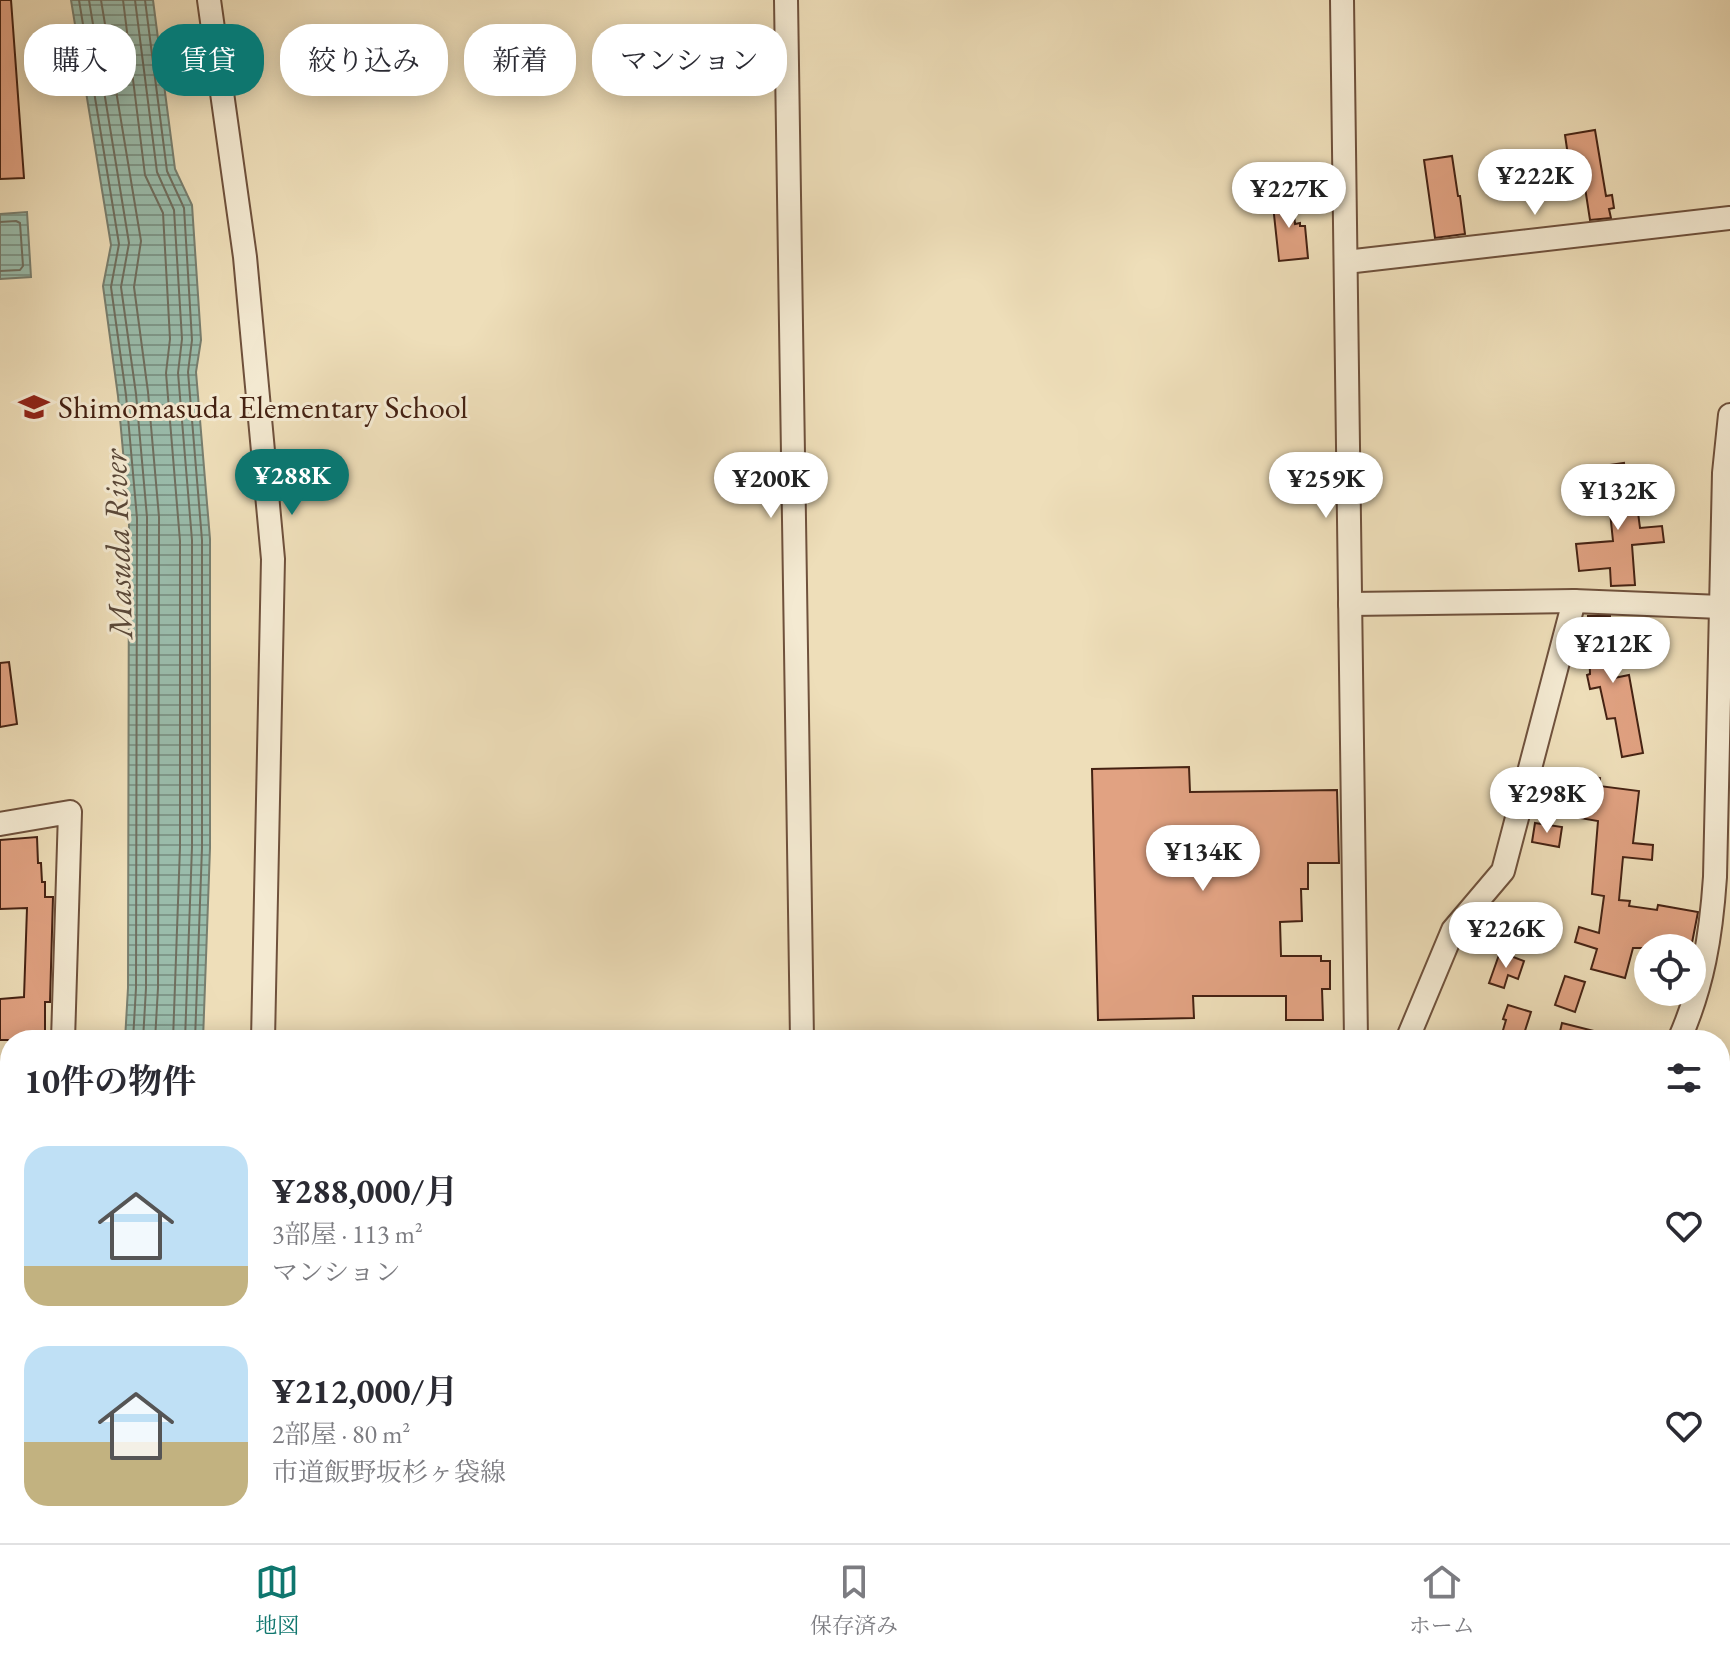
<!DOCTYPE html>
<html lang="ja">
<meta charset="utf-8">
<style>
body{margin:0;font-family:"EB Garamond","Noto Serif JP",serif;background:#f7f7f7;color:#2b2b33;height:100vh;display:flex;flex-direction:column;font-size:30px;white-space:nowrap}
*{box-sizing:border-box;margin:0}
p{font-size:26px;color:#7c7c81}
.icon{flex:none;width:44px;height:44px;fill:none;stroke:currentColor;stroke-width:2;stroke-linecap:round;stroke-linejoin:round}
.map{position:relative;flex:1;overflow:hidden}
.drawer{position:absolute;left:0px;top:1030px;width:1730px;height:514px;display:flex;flex-direction:column;background:#fff;border-radius:32px 32px 0 0;box-shadow:0 4px 20px #0003}
.drawer>*{flex:none}
.top-card{position:absolute;left:24px;top:24px;width:800px;height:72px;display:flex;gap:16px}
.buttons{position:absolute;left:1634px;top:934px;display:grid;gap:16px}
.buttons a{display:grid;place-items:center;width:72px;height:72px;border-radius:50%;background:#fff;box-shadow:0 4px 20px #0003;font-size:40px}
.price{position:absolute;translate:-50% -68px;padding:0 18px;border-radius:28px;background:#fff;color:#222;font-size:26px;line-height:52px;filter:drop-shadow(0 2px 4px #0008)}
.price::after{content:'';position:absolute;left:50%;top:48px;width:24px;height:18px;margin-left:-12px;background:inherit;clip-path:polygon(0 0,100% 0,50% 100%)}
.price.selected{background:#0f766e;color:#fff}
ul{padding:0;list-style:none}
li{display:flex;align-items:center;gap:24px;height:200px;padding:0 24px}
li span{display:grid;place-items:center;flex:none;width:224px;height:160px;border-radius:24px;color:#555}
li>.icon{margin-inline-start:auto}
span .icon{width:96px;height:96px;fill:#fffc;stroke-width:1}
li b{font-size:34px}
h2{display:flex;justify-content:space-between;align-items:center;height:96px;padding:0 24px;font-size:34px}
.tag{padding:0 28px;border-radius:32px;background:#fff;box-shadow:0 4px 20px #0003;font-size:28px;line-height:72px}
.tag.selected{background:#0f766e;color:#fff}
.menu{display:flex;justify-content:space-around;align-items:center;height:112px;border-top:2px solid #e1e1e2;background:#fff;font-size:22px;color:#7c7c81}
.menu a{display:grid;justify-items:center;gap:4px}
.menu .selected{color:#0f766e}
.map>svg:first-child{display:block}
</style>
<div class="map">
<svg width="1730" height="1543" viewBox="0 0 1730 1543">
<defs>
<pattern id="water-rules" width="6" height="5" patternUnits="userSpaceOnUse" patternTransform="scale(2)"><rect width="6" height="5" fill="#9abcab"/><path d="M0 2.5h6" fill="none" stroke="#7f988a"/></pattern>
</defs>
<rect width="100%" height="100%" fill="#eedeb9"/>
<filter id="stains"><feTurbulence type="fractalNoise" baseFrequency=".0025" numOctaves="4"/><feColorMatrix values="0 0 0 0 .2 0 0 0 0 .09 0 0 0 0 .02 0 0 0 .5 -.17"/></filter>
<radialGradient id="worn" r=".72"><stop offset=".6" stop-color="#630" stop-opacity="0"/><stop offset="1" stop-color="#630" stop-opacity=".3"/></radialGradient>
<!-- water -->
<g fill="url(#water-rules)" stroke="#787e6e" stroke-width="2">
<path d="M 71,0 L 153,0 L 175,169 L 192,205 L 201,340 L 196,372 L 210,539 L 210,848 L 203,1040 L 125,1040 L 128,988 L 129,518 L 118,396 L 103,286 L 111,245 Z"/>
<path d="M 27,212 L 31,277 L 0,279 L 0,214 Z"/>
<rect x="101" y="1534" width="82" height="9"/>
</g>
<g fill="none" stroke-linecap="round" stroke-linejoin="round">
<!-- shore -->
<g stroke="#706f5f" stroke-width="2">
<path d="M 79,0 L 119,244 L 111,287 L 126,395 L 137,518 L 136,988 L 133,1040"/>
<path d="M 89,0 L 129,243 L 121,287 L 136,394 L 147,517 L 146,988 L 143,1040"/>
<path d="M 101,0 L 141,241 L 134,287 L 148,392 L 159,517 L 158,988 L 155,1040"/>
<path d="M 123,0 L 145,175 L 163,213 L 170,339 L 166,373 L 180,541 L 180,847 L 173,1040"/>
<path d="M 135,0 L 157,172 L 174,210 L 182,339 L 178,373 L 192,540 L 192,847 L 185,1040"/>
<path d="M 145,0 L 167,171 L 184,208 L 192,340 L 188,372 L 202,540 L 202,848 L 195,1040"/>
<path d="M 0,222 L 16,221 L 20,223 L 23,266 L 20,270 L 0,271"/>
</g>
</g>
<!-- building -->
<g fill="#e1a282" stroke="#452213" stroke-width="2">
<path d="M 0,0 L 11,0 L 24,178 L 0,179 Z"/>
<path d="M 1595,130 L 1606,196 L 1612,195 L 1614,208 L 1609,209 L 1611,218 L 1590,220 L 1584,181 L 1572,183 L 1565,135 Z"/>
<path d="M 1452,156 L 1458,196 L 1460,196 L 1465,234 L 1435,238 L 1424,160 Z"/>
<path d="M 1292,194 L 1295,224 L 1300,223 L 1300,226 L 1305,226 L 1308,258 L 1279,261 L 1272,196 Z"/>
<path d="M 1624,463 L 1627,490 L 1635,489 L 1640,528 L 1662,526 L 1664,542 L 1632,545 L 1635,585 L 1611,586 L 1610,568 L 1579,571 L 1576,544 L 1613,541 L 1610,512 L 1607,512 L 1602,466 Z"/>
<path d="M 1588,616 L 1610,616 L 1610,620 L 1613,620 L 1614,678 L 1629,675 L 1643,753 L 1622,757 L 1615,718 L 1607,719 L 1600,687 L 1590,689 L 1587,675 L 1590,674 Z"/>
<path d="M 9,662 L 17,724 L 0,727 L 0,663 Z"/>
<path d="M 1189,767 L 1190,792 L 1337,790 L 1339,863 L 1308,863 L 1308,889 L 1301,889 L 1302,921 L 1280,922 L 1281,956 L 1321,956 L 1321,961 L 1330,961 L 1330,989 L 1322,989 L 1323,1020 L 1286,1020 L 1286,996 L 1193,996 L 1194,1018 L 1098,1020 L 1092,769 Z"/>
<path d="M 1585,776 L 1600,778 L 1599,786 L 1639,791 L 1633,843 L 1653,845 L 1652,860 L 1623,857 L 1619,900 L 1630,901 L 1629,906 L 1657,910 L 1658,905 L 1698,912 L 1691,948 L 1633,948 L 1625,978 L 1591,969 L 1597,949 L 1575,942 L 1579,927 L 1599,933 L 1604,896 L 1592,894 L 1598,821 L 1580,818 Z"/>
<path d="M 1535,823 L 1562,827 L 1559,847 L 1532,842 Z"/>
<path d="M 37,837 L 38,863 L 41,863 L 42,882 L 45,882 L 45,897 L 53,897 L 50,1002 L 45,1002 L 45,1040 L 0,1040 L 0,999 L 24,997 L 27,908 L 0,909 L 0,840 Z"/>
<path d="M 1500,952 L 1524,961 L 1518,979 L 1508,975 L 1504,988 L 1489,983 Z"/>
<path d="M 1565,976 L 1585,982 L 1575,1012 L 1555,1005 Z"/>
<path d="M 1508,1005 L 1531,1012 L 1522,1040 L 1511,1040 L 1501,1037 L 1506,1020 L 1503,1019 Z"/>
<path d="M 1562,1023 L 1610,1035 L 1610,1040 L 1558,1040 Z"/>
</g>
<g fill="none" stroke-linecap="round" stroke-linejoin="round">
<!-- minor casing -->
<g stroke="#6f513c" stroke-width="26">
<g id="minor">
<path d="M 209,0 L 245,257 L 273,559 L 263,1040"/>
<path d="M 786,0 L 802,1040"/>
<path d="M 1342,0 L 1356,1040"/>
<path d="M 1346,262 L 1730,218"/>
<path d="M 1350,604 L 1574,601 L 1721,607"/>
<path d="M 0,824 L 70,812 L 63,1040"/>
<path d="M 1407,1040 L 1453,930 L 1503,871 L 1574,601"/>
<path d="M 1679,1040 C 1703,986 1711,936 1715,877 L 1724,473 L 1730,415"/>
<path d="M 0,1080 L 10,1079"/>
<path d="M 1720,1085 L 1730,1085"/>
<path d="M 0,1243 L 4,1271"/>
<path d="M 1720,1382 L 1730,1302"/>
<path d="M 1720,1457 L 1730,1457"/>
<path d="M 808,1534 L 808,1543"/>
<path d="M 241,1543 L 241,1534"/>
<path d="M 1166,1543 L 1167,1534"/>
<path d="M 1439,1543 L 1443,1534"/>
</g>
</g>
<!-- minor -->
<use href="#minor" stroke="#f4ead2" stroke-width="22"/>
</g>
<!-- icons -->
<defs>
<g id="school-bare" transform="scale(2.4)"><path d="M0-5L7-2L0 1L-7-2ZM-4 1L0 2.5L4 1V4Q0 6-4 4Z" fill="#8f2418" stroke="#f4ead2" stroke-width="2.5" paint-order="stroke"/></g>
</defs>
<g fill-rule="evenodd">
<use href="#school-bare" x="34" y="407"/>
</g>
<g text-anchor="middle" dominant-baseline="central" stroke-width="6" stroke-linejoin="round" paint-order="stroke">
<!-- poi labels -->
<g font-size="32" fill="#452213" stroke="#f4ead2" text-anchor="start">
<text x="58" y="407">Shimomasuda Elementary School</text>
</g>
<!-- water labels -->
<g font-size="34" font-style="italic" fill="#5a4839" stroke="#f4ead2">
<text transform="translate(117 544) rotate(-92)">Masuda River</text>
</g>
</g>
<rect width="100%" height="100%" filter="url(#stains)"/>
<rect width="100%" height="100%" fill="url(#worn)"/>
</svg>
<div class="buttons">
<a><svg class="icon" aria-label="locate" viewBox="0 0 24 24"><circle cx="12" cy="12" r="6"/><path d="M12 2v4M12 18v4M2 12h4M18 12h4"/></svg></a>
</div>
<b class="price" style="left:1535px;top:217px">¥222K</b>
<b class="price" style="left:1289px;top:230px">¥227K</b>
<b class="price selected" style="left:292px;top:517px">¥288K</b>
<b class="price" style="left:771px;top:520px">¥200K</b>
<b class="price" style="left:1326px;top:520px">¥259K</b>
<b class="price" style="left:1618px;top:532px">¥132K</b>
<b class="price" style="left:1613px;top:685px">¥212K</b>
<b class="price" style="left:1547px;top:835px">¥298K</b>
<b class="price" style="left:1203px;top:893px">¥134K</b>
<b class="price" style="left:1506px;top:970px">¥226K</b>
<div class="top-card">
<a class="tag">購入</a>
<a class="tag selected">賃貸</a>
<a class="tag">絞り込み</a>
<a class="tag">新着</a>
<a class="tag">マンション</a>
</div>
<section class="drawer">
<h2>10件の物件<svg class="icon" aria-label="filters" viewBox="0 0 24 24"><path d="M4 7h16M4 17h16"/><circle cx="9" cy="7" r="2"/><circle cx="15" cy="17" r="2"/></svg></h2>
<ul>
<li><span style="background:linear-gradient(#bfe0f5 75%,#c2b280 0)"><svg class="icon" aria-label="home" viewBox="0 0 24 24"><path d="M3 11l9-7 9 7M6 9v11h12V9"/></svg></span><div><b>¥288,000/月</b><p>3部屋 · 113 m²</p><p>マンション</p></div><svg class="icon" aria-label="heart" viewBox="0 0 24 24"><path d="M12 20l-8-8c-3-5 5-10 8-4 3-6 11-1 8 4z"/></svg></li>
<li><span style="background:linear-gradient(#bfe0f5 60%,#c2b280 0)"><svg class="icon" aria-label="home" viewBox="0 0 24 24"><path d="M3 11l9-7 9 7M6 9v11h12V9"/></svg></span><div><b>¥212,000/月</b><p>2部屋 · 80 m²</p><p>市道飯野坂杉ヶ袋線</p></div><svg class="icon" aria-label="heart" viewBox="0 0 24 24"><path d="M12 20l-8-8c-3-5 5-10 8-4 3-6 11-1 8 4z"/></svg></li>
</ul>
</section>
</div>
<nav class="menu">
<a class="selected"><svg class="icon" aria-label="map" viewBox="0 0 24 24"><path d="M3 6l6-2 6 2 6-2v14l-6 2-6-2-6 2zM9 4v14M15 6v14"/></svg>地図</a>
<a><svg class="icon" aria-label="saved" viewBox="0 0 24 24"><path d="M7 4h10v16l-5-4-5 4z"/></svg>保存済み</a>
<a><svg class="icon" aria-label="home" viewBox="0 0 24 24"><path d="M3 11l9-7 9 7M6 9v11h12V9"/></svg>ホーム</a>
</nav>
